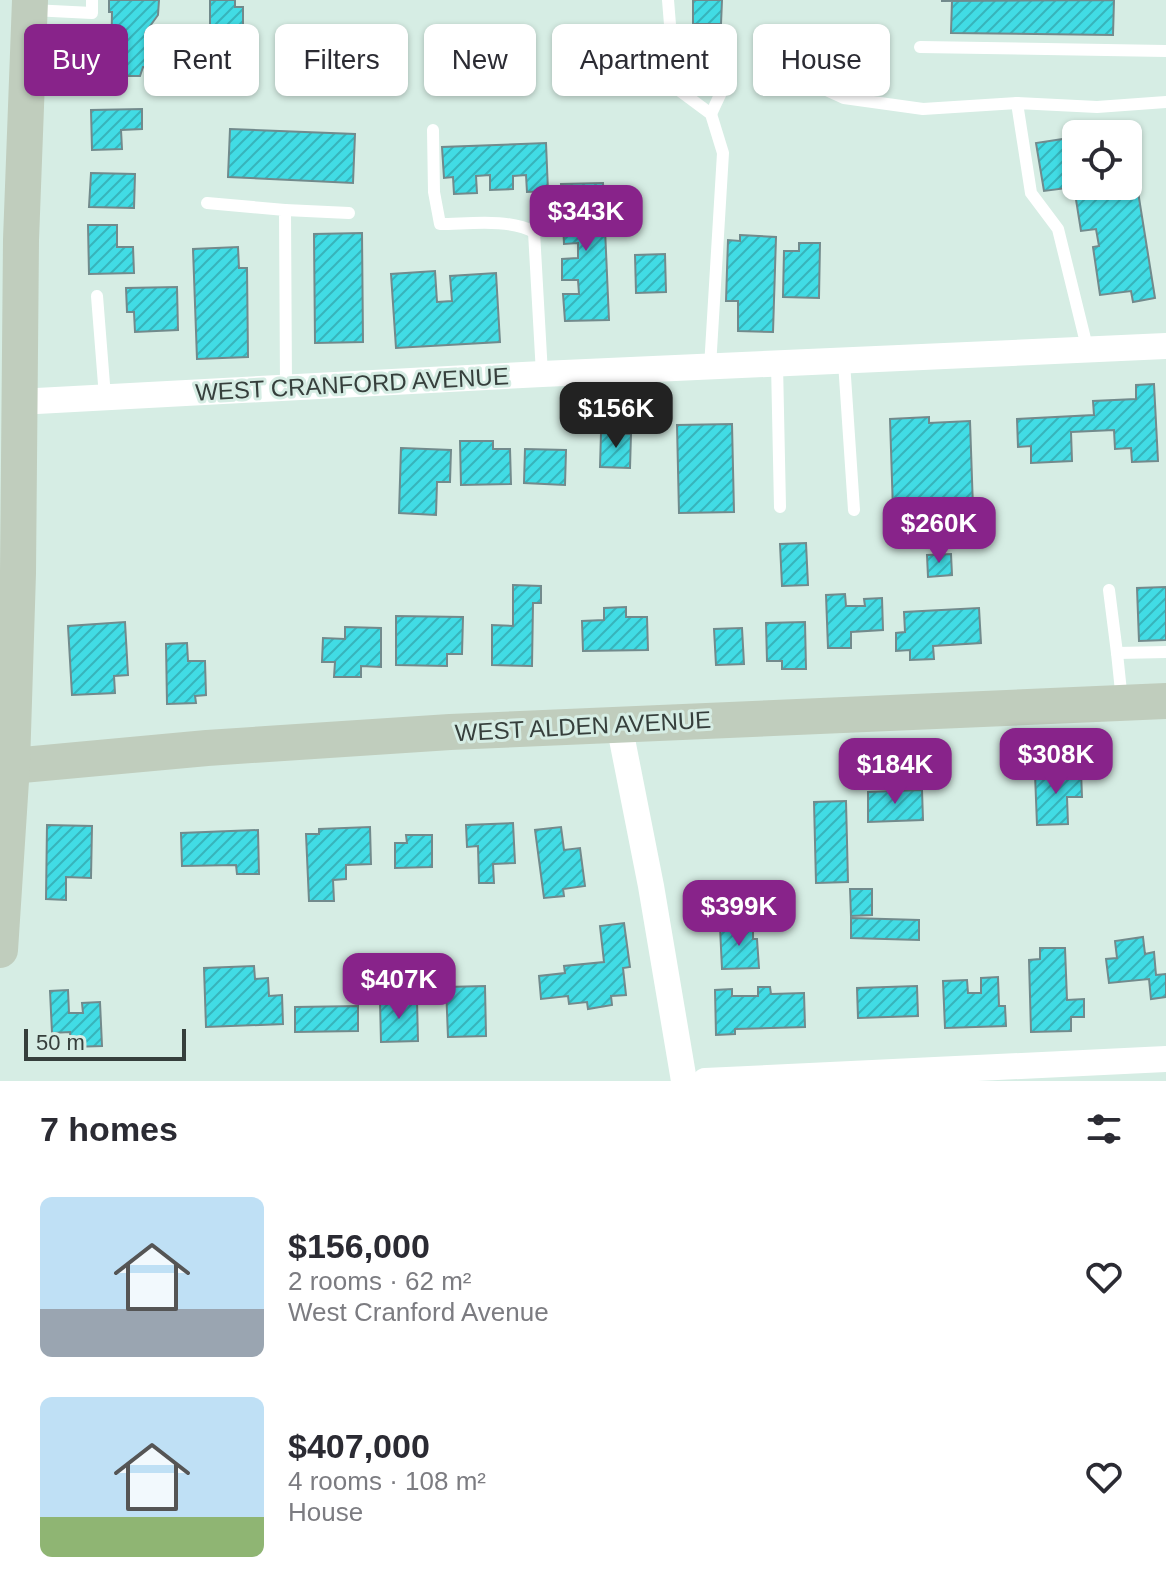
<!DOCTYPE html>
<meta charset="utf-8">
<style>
body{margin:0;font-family:Arial,sans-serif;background:#f2f2f3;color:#2b2b33;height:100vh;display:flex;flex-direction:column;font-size:30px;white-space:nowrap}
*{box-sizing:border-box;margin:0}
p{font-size:26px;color:#7c7c81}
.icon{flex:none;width:44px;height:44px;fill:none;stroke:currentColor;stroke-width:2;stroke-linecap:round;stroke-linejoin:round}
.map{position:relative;height:1081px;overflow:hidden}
.drawer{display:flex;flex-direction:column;background:#fff;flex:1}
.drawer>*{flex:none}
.guide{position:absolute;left:24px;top:24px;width:1118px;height:72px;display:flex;gap:16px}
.buttons{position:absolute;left:1062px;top:120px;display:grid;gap:16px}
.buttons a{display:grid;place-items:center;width:80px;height:80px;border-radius:12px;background:#fff;box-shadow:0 2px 6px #0004;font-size:40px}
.scale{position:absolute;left:24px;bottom:20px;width:162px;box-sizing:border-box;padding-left:8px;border:4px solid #363f3c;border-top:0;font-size:22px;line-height:28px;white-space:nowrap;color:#363f3c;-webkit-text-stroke:6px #d6ede4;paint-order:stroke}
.price{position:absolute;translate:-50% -68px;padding:0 18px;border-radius:16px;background:#88238a;color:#fff;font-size:26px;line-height:52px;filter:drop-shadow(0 2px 4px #0008)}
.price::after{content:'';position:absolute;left:50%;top:48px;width:24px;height:18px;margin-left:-12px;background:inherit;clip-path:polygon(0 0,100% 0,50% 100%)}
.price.on{background:#222;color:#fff}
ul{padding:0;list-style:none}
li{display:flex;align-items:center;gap:24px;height:200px;padding:0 40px}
li span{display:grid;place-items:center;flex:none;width:224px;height:160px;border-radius:12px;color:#555}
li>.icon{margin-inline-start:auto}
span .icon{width:96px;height:96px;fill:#fffc;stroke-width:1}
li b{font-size:34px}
h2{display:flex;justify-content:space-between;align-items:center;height:96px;padding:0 40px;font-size:34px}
.chip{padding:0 28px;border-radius:12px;background:#fff;box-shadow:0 2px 6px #0004;font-size:28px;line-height:72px}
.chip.on{background:#88238a;color:#fff}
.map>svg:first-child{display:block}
</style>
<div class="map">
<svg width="1166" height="1081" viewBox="0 0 1166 1081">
<defs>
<pattern id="building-hatch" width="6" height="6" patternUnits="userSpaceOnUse" patternTransform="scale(2)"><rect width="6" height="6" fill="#41dce5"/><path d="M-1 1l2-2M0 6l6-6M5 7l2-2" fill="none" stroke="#37b4bb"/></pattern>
</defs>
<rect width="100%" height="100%" fill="#d6ede4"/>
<!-- building -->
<g fill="url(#building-hatch)" stroke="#728a8c" stroke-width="2">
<path d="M 109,0 L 159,0 L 158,15 L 145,33 L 145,48 L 163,48 L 163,68 L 143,67 L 140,76 L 119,76 L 111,73 L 112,12 L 109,12 Z"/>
<path d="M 210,0 L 235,0 L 235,7 L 243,7 L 243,56 L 210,56 Z"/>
<path d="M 693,0 L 722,0 L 721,24 L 693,24 Z"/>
<path d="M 1114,0 L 1113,35 L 951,33 L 952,1 L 941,1 Z"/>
<path d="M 142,109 L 142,129 L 121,130 L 122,149 L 92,150 L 91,110 Z"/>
<path d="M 230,129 L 355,134 L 353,183 L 228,177 Z"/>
<path d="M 1128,129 L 1155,298 L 1133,302 L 1131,291 L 1100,295 L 1093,247 L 1099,246 L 1096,229 L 1081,231 L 1074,187 L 1044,191 L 1036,143 L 1076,137 L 1076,186 L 1128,186 L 1128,134 L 1093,134 Z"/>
<path d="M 546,143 L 548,191 L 527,192 L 526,175 L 513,176 L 513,189 L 490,190 L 490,175 L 476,176 L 477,193 L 454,194 L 453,177 L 444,178 L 442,147 Z"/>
<path d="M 91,173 L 135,174 L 134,208 L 89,207 Z"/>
<path d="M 603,183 L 609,320 L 565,321 L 563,294 L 579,294 L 578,280 L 562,280 L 562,259 L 578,258 L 578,243 L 564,244 L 563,221 L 579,221 L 579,207 L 562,207 L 561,184 Z"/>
<path d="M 88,225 L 117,225 L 117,247 L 133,247 L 134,273 L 89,274 Z"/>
<path d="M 362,233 L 363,342 L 315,343 L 314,234 Z"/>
<path d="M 740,235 L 776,237 L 773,332 L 738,331 L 738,301 L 726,301 L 728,240 L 740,241 Z"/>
<path d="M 799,243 L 820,243 L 819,298 L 783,297 L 784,251 L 799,251 Z"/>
<path d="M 238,247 L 239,268 L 247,268 L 248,357 L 197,359 L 193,249 Z"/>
<path d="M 665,254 L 666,292 L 636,293 L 635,255 Z"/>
<path d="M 435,271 L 437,302 L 452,301 L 450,276 L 496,273 L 500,342 L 396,348 L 391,274 Z"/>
<path d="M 177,287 L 178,330 L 135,332 L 134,312 L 127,312 L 126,288 Z"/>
<path d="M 1154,384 L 1158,461 L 1132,462 L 1131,448 L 1115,449 L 1114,430 L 1071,432 L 1072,461 L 1031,463 L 1031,446 L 1018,447 L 1017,419 L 1094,415 L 1093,401 L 1136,399 L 1136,385 Z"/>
<path d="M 929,417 L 929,423 L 970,421 L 973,508 L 893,511 L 890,419 Z"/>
<path d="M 732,424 L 734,512 L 679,513 L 677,425 Z"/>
<path d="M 601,433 L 631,434 L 630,468 L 600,467 Z"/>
<path d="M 460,441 L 493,441 L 493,449 L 510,449 L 511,484 L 461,485 Z"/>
<path d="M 401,448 L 451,450 L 450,482 L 437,482 L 436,515 L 399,513 Z"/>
<path d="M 525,449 L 566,450 L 565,485 L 524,483 Z"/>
<path d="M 806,543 L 808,585 L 782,586 L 780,544 Z"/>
<path d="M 951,554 L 952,575 L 928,577 L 927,555 Z"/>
<path d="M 513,585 L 541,586 L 541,603 L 533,603 L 532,666 L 492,665 L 492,625 L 513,626 Z"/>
<path d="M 1166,587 L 1166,640 L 1139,641 L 1137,588 Z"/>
<path d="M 845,594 L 846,606 L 865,606 L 864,599 L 882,598 L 883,630 L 851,632 L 851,648 L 828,648 L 826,595 Z"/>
<path d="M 626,607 L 626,617 L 647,617 L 648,650 L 583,651 L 582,621 L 604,620 L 604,608 Z"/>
<path d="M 979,608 L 981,643 L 933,646 L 934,659 L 910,660 L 910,650 L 896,651 L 896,633 L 905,632 L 904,612 Z"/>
<path d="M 396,616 L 463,617 L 462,654 L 447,654 L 447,666 L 396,665 Z"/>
<path d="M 125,622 L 128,675 L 114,676 L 115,693 L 72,695 L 68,626 Z"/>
<path d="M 805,622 L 806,669 L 782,669 L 782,661 L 767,661 L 766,623 Z"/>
<path d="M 345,627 L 381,628 L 381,667 L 361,666 L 361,677 L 334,677 L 335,662 L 322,662 L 323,638 L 345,639 Z"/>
<path d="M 742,628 L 744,664 L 716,665 L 714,629 Z"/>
<path d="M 187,643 L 188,661 L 205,661 L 206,695 L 195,696 L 196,703 L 167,704 L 166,644 Z"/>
<path d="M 1081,771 L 1082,797 L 1067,797 L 1068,824 L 1037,825 L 1035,774 Z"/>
<path d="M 922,790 L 923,820 L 868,822 L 868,792 Z"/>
<path d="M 846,801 L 848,882 L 816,883 L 814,802 Z"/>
<path d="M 513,823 L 515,863 L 493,864 L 494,883 L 479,883 L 478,846 L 467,847 L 466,825 Z"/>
<path d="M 47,825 L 92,826 L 91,878 L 66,877 L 66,900 L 46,899 Z"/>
<path d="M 370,827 L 371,864 L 346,865 L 346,879 L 333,880 L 334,901 L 309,901 L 306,834 L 319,834 L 319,829 Z"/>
<path d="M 561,827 L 564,850 L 580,848 L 585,886 L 563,889 L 564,896 L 544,898 L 535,830 Z"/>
<path d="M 258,830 L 259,874 L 237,874 L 236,865 L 182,866 L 181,833 Z"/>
<path d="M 406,835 L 432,835 L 432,867 L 395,868 L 395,843 L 407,843 Z"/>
<path d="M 850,889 L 872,889 L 872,915 L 851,916 Z"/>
<path d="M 851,918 L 919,920 L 919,940 L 851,938 Z"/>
<path d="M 624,923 L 630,967 L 623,968 L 626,995 L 611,996 L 612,1005 L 588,1009 L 587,1002 L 569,1004 L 568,996 L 541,999 L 539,976 L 565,973 L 564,966 L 604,962 L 600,926 Z"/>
<path d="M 753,926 L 753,939 L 757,939 L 759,968 L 722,969 L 720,927 Z"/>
<path d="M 1143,937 L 1145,954 L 1154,952 L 1156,975 L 1166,974 L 1166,997 L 1151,999 L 1149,979 L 1109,983 L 1106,959 L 1117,958 L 1115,941 Z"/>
<path d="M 1040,948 L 1065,948 L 1067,1000 L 1084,999 L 1084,1017 L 1071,1017 L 1071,1031 L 1031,1032 L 1029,960 L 1040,959 Z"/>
<path d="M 254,966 L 255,979 L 268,978 L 269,996 L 282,995 L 283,1024 L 206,1027 L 204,968 Z"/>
<path d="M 998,977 L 999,1006 L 1005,1006 L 1006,1026 L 945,1028 L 943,981 L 967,980 L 968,993 L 981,993 L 981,978 Z"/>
<path d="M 485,986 L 486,1036 L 448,1037 L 446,987 Z"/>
<path d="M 917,986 L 918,1016 L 858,1018 L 857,988 Z"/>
<path d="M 758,987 L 770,987 L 771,994 L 804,993 L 805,1027 L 735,1029 L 735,1034 L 716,1035 L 715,990 L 732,989 L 732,996 L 758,996 Z"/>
<path d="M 68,990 L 69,1013 L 83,1013 L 82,1003 L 100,1002 L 102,1046 L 71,1047 L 70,1032 L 52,1033 L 50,991 Z"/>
<path d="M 417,1000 L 418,1041 L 381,1042 L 380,1001 Z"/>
<path d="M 358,1006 L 358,1031 L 295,1032 L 295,1007 Z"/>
</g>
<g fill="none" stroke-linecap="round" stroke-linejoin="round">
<!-- lane -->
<g stroke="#fff" stroke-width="12">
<path d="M 668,0 L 671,37 L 680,91 L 711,114 L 723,153 L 710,367"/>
<path d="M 32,10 L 92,13 L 92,0"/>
<path d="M 671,37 L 708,42 L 721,56 L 725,84 L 711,114"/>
<path d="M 920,47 L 1166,51"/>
<path d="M 771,75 L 800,78 L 844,98 L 923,109 L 1017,103"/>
<path d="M 433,130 L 434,192 L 440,224 C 468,224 508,218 534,232 L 542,374"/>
<path d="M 207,203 L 285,210 L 286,387"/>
<path d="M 285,210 L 349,213"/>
<path d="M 97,296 L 105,397"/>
<path d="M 1088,351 L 1058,229 L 1031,193 L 1017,103 L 1097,107 L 1166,102"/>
<path d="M 844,362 L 854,510"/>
<path d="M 777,364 L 780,507"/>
<path d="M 1109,590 L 1117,653 L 1166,652"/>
<path d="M 1117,653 L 1122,701"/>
</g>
<!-- street -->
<g stroke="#fff" stroke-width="26">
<path d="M 18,402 L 542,374 L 1166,346"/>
<path d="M 619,724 L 651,886 L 684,1081"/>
<path d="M 705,1081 L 1166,1059"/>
</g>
<!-- secondary -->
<g stroke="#c0cdbd" stroke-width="36">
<path d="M 0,767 L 207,748 L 450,732 L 1166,701"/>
<path d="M 0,950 L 12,765 L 18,573 L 21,240 L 30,0"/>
</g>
</g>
<g text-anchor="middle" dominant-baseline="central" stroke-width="6" stroke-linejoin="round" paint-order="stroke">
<!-- street labels -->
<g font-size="24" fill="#363f3c" stroke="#d6ede4">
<text transform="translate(352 384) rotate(-3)">WEST CRANFORD AVENUE</text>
<text transform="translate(583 726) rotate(-3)">WEST ALDEN AVENUE</text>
</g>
</g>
</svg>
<div class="buttons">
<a><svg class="icon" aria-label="locate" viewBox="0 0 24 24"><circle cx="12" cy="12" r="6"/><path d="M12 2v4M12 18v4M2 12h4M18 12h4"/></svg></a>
</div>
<div class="scale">50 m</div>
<b class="price" style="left:586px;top:253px">$343K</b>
<b class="price on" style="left:616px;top:450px">$156K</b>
<b class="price" style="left:939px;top:565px">$260K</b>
<b class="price" style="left:1056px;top:796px">$308K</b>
<b class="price" style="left:895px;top:806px">$184K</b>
<b class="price" style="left:739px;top:948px">$399K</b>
<b class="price" style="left:399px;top:1021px">$407K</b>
<div class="guide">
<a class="chip on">Buy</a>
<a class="chip">Rent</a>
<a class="chip">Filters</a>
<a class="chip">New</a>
<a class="chip">Apartment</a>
<a class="chip">House</a>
</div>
</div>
<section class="drawer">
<h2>7 homes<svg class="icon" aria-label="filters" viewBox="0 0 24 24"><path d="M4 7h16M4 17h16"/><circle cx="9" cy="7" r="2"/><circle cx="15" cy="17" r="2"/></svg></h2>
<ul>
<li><span style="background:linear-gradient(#bfe0f5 70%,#9aa5b1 0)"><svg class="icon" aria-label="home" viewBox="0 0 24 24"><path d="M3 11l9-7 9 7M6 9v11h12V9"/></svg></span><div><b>$156,000</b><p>2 rooms · 62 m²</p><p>West Cranford Avenue</p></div><svg class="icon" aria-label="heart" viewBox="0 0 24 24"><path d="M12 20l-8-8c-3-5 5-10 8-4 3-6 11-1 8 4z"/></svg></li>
<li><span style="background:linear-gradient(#bfe0f5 75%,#8fb573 0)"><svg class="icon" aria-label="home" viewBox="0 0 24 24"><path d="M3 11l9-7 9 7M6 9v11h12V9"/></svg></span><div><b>$407,000</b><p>4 rooms · 108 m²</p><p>House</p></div><svg class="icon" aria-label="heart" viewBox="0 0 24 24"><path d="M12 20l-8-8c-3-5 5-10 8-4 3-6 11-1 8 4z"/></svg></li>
</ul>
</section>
